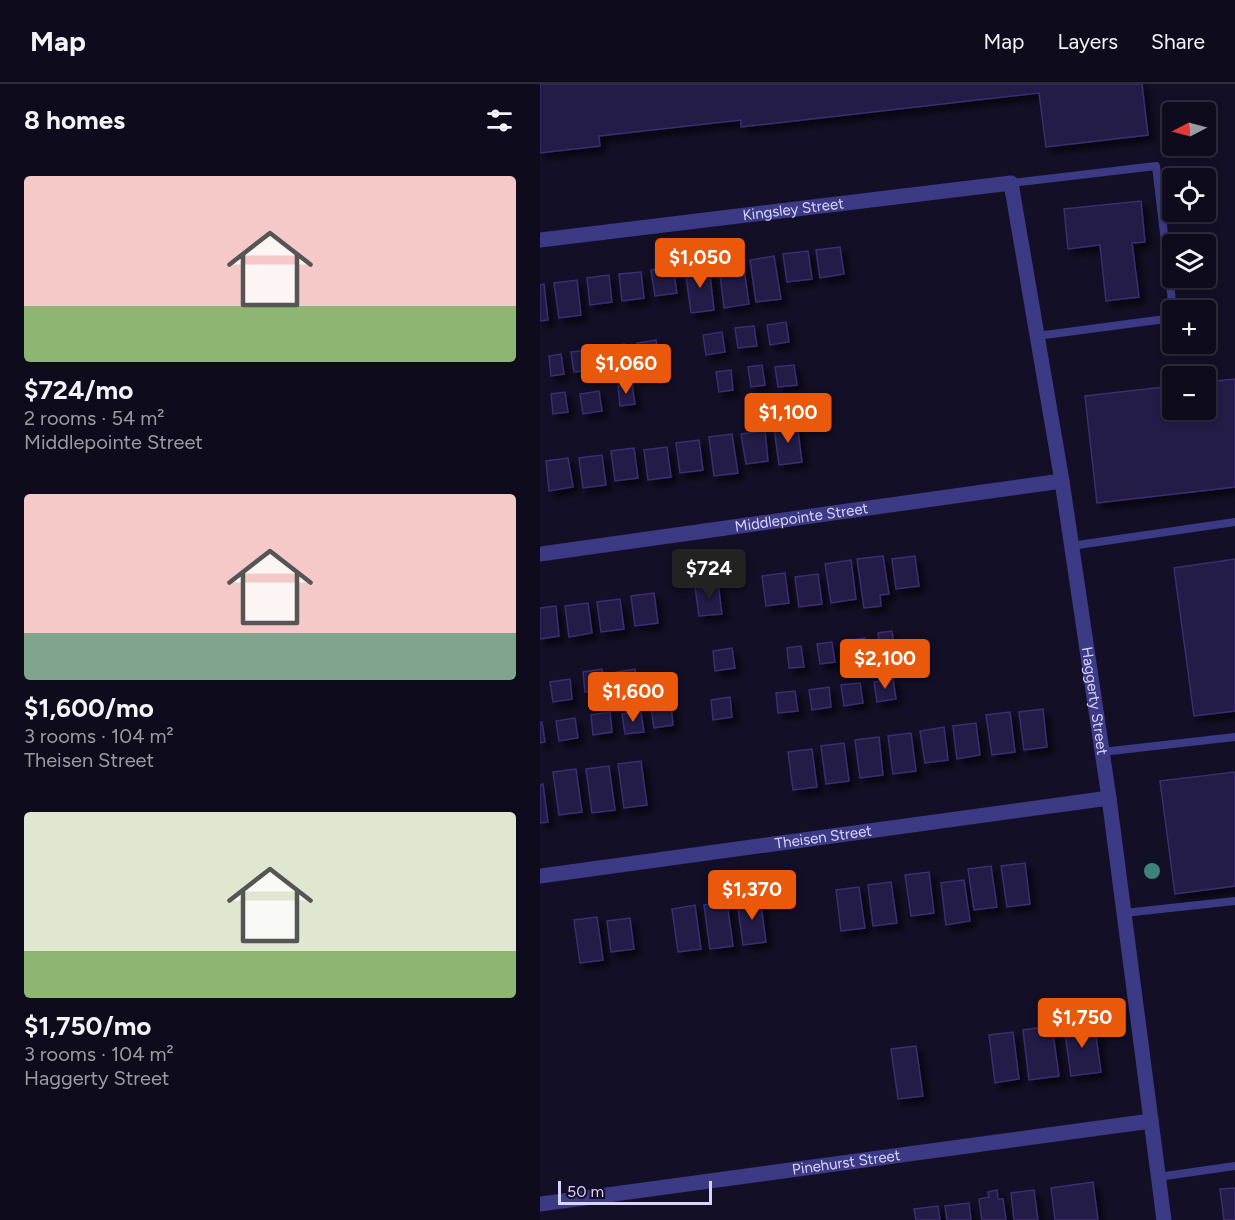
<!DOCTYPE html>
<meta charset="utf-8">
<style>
body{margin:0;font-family:Figtree,sans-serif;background:#171425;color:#f1f3f6;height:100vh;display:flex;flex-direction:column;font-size:22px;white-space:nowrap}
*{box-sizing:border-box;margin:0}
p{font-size:20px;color:#9b9ba3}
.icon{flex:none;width:33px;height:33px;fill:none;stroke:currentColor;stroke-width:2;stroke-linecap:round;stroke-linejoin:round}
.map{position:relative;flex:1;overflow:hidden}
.side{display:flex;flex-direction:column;background:#0e0b1c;width:540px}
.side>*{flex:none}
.needle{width:39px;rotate:264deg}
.buttons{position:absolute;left:622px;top:18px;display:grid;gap:12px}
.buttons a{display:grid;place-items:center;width:54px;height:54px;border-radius:6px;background:#0e0b1c;box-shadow:0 3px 9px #0003,0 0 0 2px #2e2b3b;font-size:30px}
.scale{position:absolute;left:18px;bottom:15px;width:154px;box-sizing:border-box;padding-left:6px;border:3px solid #d9d4ff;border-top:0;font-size:16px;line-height:21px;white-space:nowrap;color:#d9d4ff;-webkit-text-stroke:4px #130f26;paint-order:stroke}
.price{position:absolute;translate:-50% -51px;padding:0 14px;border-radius:6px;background:#ea580c;color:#fff;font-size:20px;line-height:39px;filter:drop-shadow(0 2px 3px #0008)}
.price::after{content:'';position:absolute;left:50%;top:36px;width:18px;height:14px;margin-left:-9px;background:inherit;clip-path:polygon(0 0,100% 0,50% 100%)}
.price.current{background:#222;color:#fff}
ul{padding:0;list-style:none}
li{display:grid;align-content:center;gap:12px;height:318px;padding:0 24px}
li span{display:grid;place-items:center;height:186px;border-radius:6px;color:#555}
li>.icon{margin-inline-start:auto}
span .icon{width:108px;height:108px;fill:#fffc;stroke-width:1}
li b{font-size:26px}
h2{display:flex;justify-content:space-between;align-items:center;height:72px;padding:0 24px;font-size:26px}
header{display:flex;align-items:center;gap:36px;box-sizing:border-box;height:84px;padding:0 30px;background:#0e0b1c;border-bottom:2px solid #2e2b3b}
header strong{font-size:28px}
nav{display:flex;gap:33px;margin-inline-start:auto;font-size:21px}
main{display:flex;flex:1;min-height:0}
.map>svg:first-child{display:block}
</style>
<header>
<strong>Map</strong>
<nav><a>Map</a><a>Layers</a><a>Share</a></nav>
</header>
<main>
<section class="side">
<h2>8 homes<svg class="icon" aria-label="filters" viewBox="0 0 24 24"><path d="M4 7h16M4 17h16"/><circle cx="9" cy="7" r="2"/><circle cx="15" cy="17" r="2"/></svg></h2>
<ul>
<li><span style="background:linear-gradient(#f6c9c9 70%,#8fb573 0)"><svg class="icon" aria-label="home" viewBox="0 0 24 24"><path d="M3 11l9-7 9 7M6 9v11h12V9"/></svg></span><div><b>$724/mo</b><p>2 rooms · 54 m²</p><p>Middlepointe Street</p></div></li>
<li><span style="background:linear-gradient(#f6c9c9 75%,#7fa58c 0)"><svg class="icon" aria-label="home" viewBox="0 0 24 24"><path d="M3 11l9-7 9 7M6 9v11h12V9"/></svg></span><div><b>$1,600/mo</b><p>3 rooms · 104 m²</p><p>Theisen Street</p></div></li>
<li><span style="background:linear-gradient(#dfe7d0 75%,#8fb573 0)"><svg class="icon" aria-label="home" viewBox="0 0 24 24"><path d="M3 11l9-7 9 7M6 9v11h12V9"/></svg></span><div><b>$1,750/mo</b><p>3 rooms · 104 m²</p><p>Haggerty Street</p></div></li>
</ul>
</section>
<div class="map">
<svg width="695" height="1136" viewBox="0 0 695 1136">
<defs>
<filter id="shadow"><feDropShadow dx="5.5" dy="5.5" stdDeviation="3" flood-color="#0009"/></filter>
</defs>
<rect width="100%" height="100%" fill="#130f26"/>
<!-- building -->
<g fill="#241b47" stroke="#3b2d73" stroke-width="1.5" filter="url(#shadow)">
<path d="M 0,0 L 602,0 L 608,51 L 506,63 L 499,9 L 201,43 L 201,36 L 59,52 L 60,62 L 0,69 Z"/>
<path d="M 601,117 L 605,158 L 592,159 L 599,213 L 566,217 L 560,161 L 528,165 L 524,125 Z"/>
<path d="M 300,163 L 304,190 L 280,194 L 276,166 Z"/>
<path d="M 268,167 L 272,195 L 247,198 L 243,170 Z"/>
<path d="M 234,172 L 241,215 L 216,218 L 210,176 Z"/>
<path d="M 203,178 L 209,220 L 184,224 L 179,181 Z"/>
<path d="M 169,182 L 174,226 L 151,229 L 145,185 Z"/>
<path d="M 133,183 L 137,209 L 115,212 L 111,186 Z"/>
<path d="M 101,188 L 104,214 L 82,217 L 79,190 Z"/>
<path d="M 69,191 L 72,218 L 50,221 L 47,194 Z"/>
<path d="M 37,196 L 41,231 L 19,234 L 14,199 Z"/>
<path d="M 4,200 L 8,236 L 0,237 L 0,201 Z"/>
<path d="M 246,238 L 249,258 L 230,261 L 227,241 Z"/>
<path d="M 214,242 L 217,262 L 198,264 L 195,244 Z"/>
<path d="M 182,248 L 185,268 L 166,271 L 163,251 Z"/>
<path d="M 116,256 L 119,276 L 100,279 L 97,259 Z"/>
<path d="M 85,260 L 88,281 L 69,283 L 66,263 Z"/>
<path d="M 50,266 L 53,286 L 34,288 L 31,268 Z"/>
<path d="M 21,270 L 24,290 L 11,292 L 9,272 Z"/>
<path d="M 222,281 L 225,301 L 211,303 L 208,283 Z"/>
<path d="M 254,281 L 257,301 L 238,303 L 235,283 Z"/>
<path d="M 191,286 L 193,306 L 179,308 L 176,288 Z"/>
<path d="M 695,295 L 695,403 L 557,419 L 545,312 L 633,302 L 633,326 L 666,326 L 666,298 Z"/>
<path d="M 92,300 L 95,320 L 80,322 L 78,302 Z"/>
<path d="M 59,307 L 62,327 L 43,330 L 40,310 Z"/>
<path d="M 25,308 L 28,328 L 13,330 L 11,310 Z"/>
<path d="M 257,339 L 262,378 L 239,381 L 234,343 Z"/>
<path d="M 225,347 L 228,377 L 206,380 L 201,350 Z"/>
<path d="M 192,350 L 198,389 L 174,392 L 169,353 Z"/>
<path d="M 159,356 L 163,386 L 140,389 L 136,359 Z"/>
<path d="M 127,363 L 131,393 L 108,396 L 104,366 Z"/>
<path d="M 94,364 L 98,394 L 75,397 L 71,367 Z"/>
<path d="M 62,371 L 66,401 L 43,404 L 39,374 Z"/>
<path d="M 28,374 L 33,403 L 9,407 L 6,377 Z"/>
<path d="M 343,472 L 349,510 L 340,511 L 341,522 L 324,524 L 317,475 Z"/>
<path d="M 375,472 L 379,502 L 356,505 L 352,475 Z"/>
<path d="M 695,475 L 695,627 L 654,632 L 634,484 Z"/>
<path d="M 311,476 L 316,515 L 291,519 L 285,480 Z"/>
<path d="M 245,489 L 249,519 L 226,522 L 222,492 Z"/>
<path d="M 278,490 L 282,520 L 259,523 L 255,493 Z"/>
<path d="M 178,499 L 182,530 L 159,532 L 155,503 Z"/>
<path d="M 114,509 L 118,539 L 95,542 L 91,512 Z"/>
<path d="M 80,515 L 84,545 L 61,548 L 57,518 Z"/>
<path d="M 48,519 L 52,549 L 29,553 L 25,522 Z"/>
<path d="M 16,522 L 19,552 L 0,555 L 0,524 Z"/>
<path d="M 352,547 L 355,567 L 341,569 L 338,549 Z"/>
<path d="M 325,554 L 327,574 L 308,577 L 306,557 Z"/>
<path d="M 292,558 L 295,578 L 280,580 L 277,560 Z"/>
<path d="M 261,562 L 264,583 L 249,584 L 247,564 Z"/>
<path d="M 192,564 L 195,584 L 175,587 L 173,567 Z"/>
<path d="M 62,585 L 65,606 L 45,608 L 43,588 Z"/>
<path d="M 95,585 L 98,605 L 79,608 L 76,588 Z"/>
<path d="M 30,595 L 32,615 L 13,618 L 10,598 Z"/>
<path d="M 353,595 L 356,615 L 337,618 L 334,598 Z"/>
<path d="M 320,599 L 323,619 L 304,622 L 301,601 Z"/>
<path d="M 289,603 L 291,623 L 272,626 L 269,606 Z"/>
<path d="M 255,607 L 258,627 L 238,629 L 236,609 Z"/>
<path d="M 190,613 L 192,633 L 173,636 L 171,616 Z"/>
<path d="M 131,621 L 133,641 L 114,644 L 111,624 Z"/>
<path d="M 503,625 L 507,663 L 484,666 L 479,628 Z"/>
<path d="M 70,628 L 72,648 L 53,651 L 51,631 Z"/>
<path d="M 101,628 L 104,648 L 85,650 L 82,630 Z"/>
<path d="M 470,628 L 475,668 L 452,671 L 446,631 Z"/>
<path d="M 35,634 L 38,654 L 19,657 L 16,637 Z"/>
<path d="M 0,638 L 2,638 L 5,658 L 0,659 Z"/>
<path d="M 436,639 L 440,671 L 417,675 L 413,642 Z"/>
<path d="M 404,643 L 408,676 L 385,679 L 380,647 Z"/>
<path d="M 371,649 L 376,687 L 353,690 L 348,652 Z"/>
<path d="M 339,653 L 343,691 L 320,694 L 315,656 Z"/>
<path d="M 304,659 L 309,697 L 286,700 L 281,662 Z"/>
<path d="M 272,665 L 277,703 L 253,706 L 248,668 Z"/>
<path d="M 101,677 L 107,721 L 84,724 L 78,680 Z"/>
<path d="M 69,682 L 75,726 L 52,729 L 46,685 Z"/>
<path d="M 36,685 L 42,728 L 19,731 L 13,688 Z"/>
<path d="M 695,688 L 695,802 L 635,810 L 620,697 Z"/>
<path d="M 3,700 L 8,738 L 0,739 L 0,701 Z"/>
<path d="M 485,779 L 490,820 L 467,823 L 461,782 Z"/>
<path d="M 451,782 L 457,823 L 434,826 L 428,785 Z"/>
<path d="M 389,788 L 394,829 L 371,832 L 365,791 Z"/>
<path d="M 424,796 L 430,837 L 406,841 L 401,799 Z"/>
<path d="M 351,798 L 357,839 L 333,842 L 328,801 Z"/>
<path d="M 319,803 L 325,844 L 301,847 L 296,806 Z"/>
<path d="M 220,814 L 226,858 L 203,861 L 197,817 Z"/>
<path d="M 187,818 L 193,862 L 170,865 L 164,821 Z"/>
<path d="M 155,821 L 161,865 L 138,868 L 132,825 Z"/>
<path d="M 57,833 L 63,876 L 40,879 L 34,836 Z"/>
<path d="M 90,834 L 94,865 L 71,868 L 67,837 Z"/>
<path d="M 554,938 L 561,988 L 531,992 L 524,942 Z"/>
<path d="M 512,942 L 519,992 L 489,996 L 483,946 Z"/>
<path d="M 473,948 L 479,995 L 455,999 L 449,951 Z"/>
<path d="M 376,962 L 383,1012 L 358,1015 L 351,965 Z"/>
<path d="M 553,1098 L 558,1136 L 515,1136 L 511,1104 Z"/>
<path d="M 695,1104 L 695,1136 L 684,1136 L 680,1105 Z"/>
<path d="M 457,1106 L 458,1115 L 463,1115 L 466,1136 L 442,1136 L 439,1115 L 449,1113 L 448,1108 Z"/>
<path d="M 494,1106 L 498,1136 L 474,1136 L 471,1109 Z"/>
<path d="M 429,1119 L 431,1136 L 407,1136 L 405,1122 Z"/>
<path d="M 398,1122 L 400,1136 L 376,1136 L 374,1125 Z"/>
</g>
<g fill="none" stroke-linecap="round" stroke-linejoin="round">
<!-- lane -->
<g stroke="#3d3a85" stroke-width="8">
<path d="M 471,99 L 616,82 L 633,226"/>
<path d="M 497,252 L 633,234"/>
<path d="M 531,462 L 695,438"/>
<path d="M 562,668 L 695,653"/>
<path d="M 584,829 L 695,817"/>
<path d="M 618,1093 L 695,1082"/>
</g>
<!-- street -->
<g stroke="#3d3a85" stroke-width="15">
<path id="s1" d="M 0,156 L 471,99 L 522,397 L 569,714 L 624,1136"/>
<path id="s2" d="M 0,470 L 522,397"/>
<path id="s3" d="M 0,792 L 569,714"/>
<path id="s4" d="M 0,1120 L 611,1037"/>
</g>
</g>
<!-- trees -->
<circle fill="#3d827b" cx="612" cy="787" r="8"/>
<g text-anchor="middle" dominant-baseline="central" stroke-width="5" stroke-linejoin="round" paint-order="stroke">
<!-- street labels -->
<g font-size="15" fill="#d9d4ff" stroke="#130f26">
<text stroke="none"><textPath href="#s1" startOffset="255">Kingsley Street</textPath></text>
<text stroke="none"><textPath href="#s2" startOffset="264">Middlepointe Street</textPath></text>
<text stroke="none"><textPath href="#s1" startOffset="999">Haggerty Street</textPath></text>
<text stroke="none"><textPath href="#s3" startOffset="286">Theisen Street</textPath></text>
<text stroke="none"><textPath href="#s4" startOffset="309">Pinehurst Street</textPath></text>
</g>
</g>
</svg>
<div class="buttons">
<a><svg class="needle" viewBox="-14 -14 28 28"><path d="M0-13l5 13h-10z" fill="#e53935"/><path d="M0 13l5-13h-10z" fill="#9b9ba3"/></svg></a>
<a><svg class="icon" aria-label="locate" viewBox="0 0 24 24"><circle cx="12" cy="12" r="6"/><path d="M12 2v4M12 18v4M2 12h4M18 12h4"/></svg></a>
<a><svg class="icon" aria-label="layers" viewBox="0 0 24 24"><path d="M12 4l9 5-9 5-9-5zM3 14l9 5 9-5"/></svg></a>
<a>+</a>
<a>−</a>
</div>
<div class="scale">50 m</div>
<b class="price" style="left:160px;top:205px">$1,050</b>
<b class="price" style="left:86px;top:311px">$1,060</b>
<b class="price" style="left:248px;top:360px">$1,100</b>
<b class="price current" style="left:169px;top:516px">$724</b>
<b class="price" style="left:345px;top:606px">$2,100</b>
<b class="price" style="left:93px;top:639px">$1,600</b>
<b class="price" style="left:212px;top:837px">$1,370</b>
<b class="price" style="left:542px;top:965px">$1,750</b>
</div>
</main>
